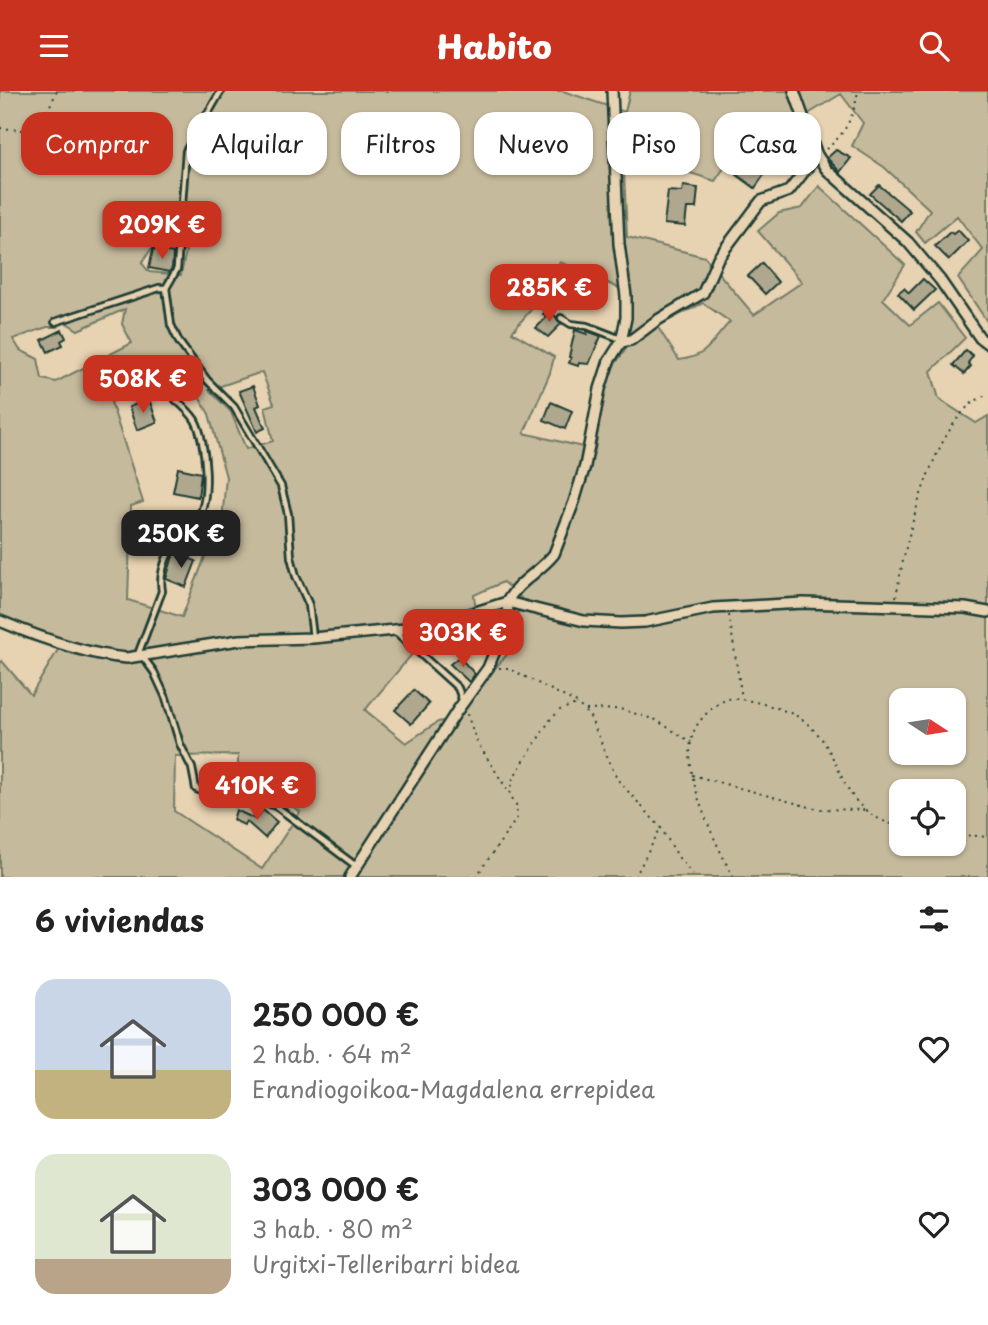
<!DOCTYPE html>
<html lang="es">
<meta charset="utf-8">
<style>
body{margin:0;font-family:"Playpen Sans",sans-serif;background:#f6f6f6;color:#222;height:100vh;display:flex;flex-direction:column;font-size:26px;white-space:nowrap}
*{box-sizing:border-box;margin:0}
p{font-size:23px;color:#767676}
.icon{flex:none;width:38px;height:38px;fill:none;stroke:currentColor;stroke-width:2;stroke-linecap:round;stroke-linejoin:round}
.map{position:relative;height:786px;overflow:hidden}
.drawer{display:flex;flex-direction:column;background:#fff;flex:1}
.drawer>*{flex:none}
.top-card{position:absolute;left:21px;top:21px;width:947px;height:63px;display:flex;gap:14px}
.needle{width:46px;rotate:102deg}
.buttons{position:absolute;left:889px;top:597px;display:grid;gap:14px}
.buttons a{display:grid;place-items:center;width:77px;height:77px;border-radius:14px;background:#fff;box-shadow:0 2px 5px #0004;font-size:35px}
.price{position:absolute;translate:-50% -60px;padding:0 16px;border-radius:14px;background:#c8321e;color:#fff;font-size:23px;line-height:46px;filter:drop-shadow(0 2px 4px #0008)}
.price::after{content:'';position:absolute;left:50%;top:42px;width:21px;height:16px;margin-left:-10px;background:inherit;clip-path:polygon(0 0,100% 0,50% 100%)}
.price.current{background:#222;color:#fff}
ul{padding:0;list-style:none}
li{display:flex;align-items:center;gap:21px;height:175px;padding:0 35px}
li span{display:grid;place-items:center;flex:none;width:196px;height:140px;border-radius:21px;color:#555}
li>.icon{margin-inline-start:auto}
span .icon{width:84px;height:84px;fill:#fffc;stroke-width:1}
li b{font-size:30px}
h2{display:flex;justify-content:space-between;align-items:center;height:84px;padding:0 35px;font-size:30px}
.chip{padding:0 24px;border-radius:21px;background:#fff;box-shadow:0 2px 5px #0004;font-size:24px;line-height:63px}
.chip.current{background:#c8321e;color:#fff}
header{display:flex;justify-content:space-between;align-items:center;height:91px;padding:0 35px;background:#c8321e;color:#fff;font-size:32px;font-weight:800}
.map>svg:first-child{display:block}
</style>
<header><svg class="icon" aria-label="menu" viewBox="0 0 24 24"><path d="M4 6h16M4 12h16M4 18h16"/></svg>Habito<svg class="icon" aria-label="search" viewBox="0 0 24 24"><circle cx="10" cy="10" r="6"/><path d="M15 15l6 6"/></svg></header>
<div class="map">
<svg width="988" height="786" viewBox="0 0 988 786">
<rect width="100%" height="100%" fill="#e7d2b1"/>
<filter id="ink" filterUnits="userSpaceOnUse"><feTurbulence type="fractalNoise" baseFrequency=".0143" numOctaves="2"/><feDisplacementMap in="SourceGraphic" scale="14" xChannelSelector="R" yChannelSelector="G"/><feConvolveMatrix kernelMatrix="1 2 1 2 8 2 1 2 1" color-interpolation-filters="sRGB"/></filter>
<g filter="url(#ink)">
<!-- green -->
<path fill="#c6ba9c" stroke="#727c68" stroke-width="2" fill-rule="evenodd" d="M 0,0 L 563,0 L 625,21 L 630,0 L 988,0 L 988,232 L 958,187 L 983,159 L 957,125 L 925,152 L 916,141 L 930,119 L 884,76 L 852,55 L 863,32 L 841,3 L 785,37 L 751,38 L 715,90 L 623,60 L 627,146 L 705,166 L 754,224 L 802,191 L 758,140 L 779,122 L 802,117 L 819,95 L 905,174 L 883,208 L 910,234 L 938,212 L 965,247 L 931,280 L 939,308 L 976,332 L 988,325 L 988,786 L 0,786 L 0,572 L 2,570 L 31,604 L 59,557 L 30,549 L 0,535 ZM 160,156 L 186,160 L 181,184 L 149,181 L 142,172 L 151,158 ZM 560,171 L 630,202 L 628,241 L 633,242 C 629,260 615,268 608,286 C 600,308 599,335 595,359 L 524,342 L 550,282 L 554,266 L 512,241 L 540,208 ZM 703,212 L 730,231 C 710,251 710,265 679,269 L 657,235 ZM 125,218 L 122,233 L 132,252 L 56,291 L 42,288 L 38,268 L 20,259 L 13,248 L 47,236 L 57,236 L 65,231 L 78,239 ZM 184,281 L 209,323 L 226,386 L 222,430 L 208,458 L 182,526 L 128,509 L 131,415 L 143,411 L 111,311 ZM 262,281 L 274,313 L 265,316 L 273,350 L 246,358 L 231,321 L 209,299 ZM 503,491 L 521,507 L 509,561 L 491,582 L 460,626 L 438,631 L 406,652 L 365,619 L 418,556 L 478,536 L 474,504 ZM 901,609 L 954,609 L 954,662 L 901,662 ZM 238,664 L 238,674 L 300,721 L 262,778 L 174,720 L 175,665 ZM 901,700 L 954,700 L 954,752 L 901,752 Z"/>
<!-- building -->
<g fill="#b0a88e" stroke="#1f3d34" stroke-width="2">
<path d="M 836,59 L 851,67 L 840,81 L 827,67 Z"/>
<path d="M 750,65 L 768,78 L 755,97 L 737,84 Z"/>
<path d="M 879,94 L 910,120 L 901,130 L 870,103 Z"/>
<path d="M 683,95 L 698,97 L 696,117 L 687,117 L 685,135 L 664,133 L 668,100 L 682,101 Z"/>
<path d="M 958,139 L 968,150 L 949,169 L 935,155 L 950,141 L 953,143 Z"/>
<path d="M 153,158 L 173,162 L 172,177 L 169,181 L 149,177 Z"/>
<path d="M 762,172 L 778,191 L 765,203 L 748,185 Z"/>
<path d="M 923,188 L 935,199 L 914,219 L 898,202 L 904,197 L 909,202 Z"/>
<path d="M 549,217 L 561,233 L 548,246 L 536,237 L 546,227 L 543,223 Z"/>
<path d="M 62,239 L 66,247 L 61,250 L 63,254 L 48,261 L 42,249 Z"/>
<path d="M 575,239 L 587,243 L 587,240 L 601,245 L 589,273 L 579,272 L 578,275 L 569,272 L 571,267 L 569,266 Z"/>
<path d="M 966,259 L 973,265 L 968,272 L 971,275 L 964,283 L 953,274 Z"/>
<path d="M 253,295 L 260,314 L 256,316 L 265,337 L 257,341 L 239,300 Z"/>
<path d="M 149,308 L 157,331 L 137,339 L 129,316 Z"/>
<path d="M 551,311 L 572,320 L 565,338 L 544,329 Z"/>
<path d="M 178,377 L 201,382 L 198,406 L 173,401 Z"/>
<path d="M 174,462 L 196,470 L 186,496 L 166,488 Z"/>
<path d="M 459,566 L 475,583 L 469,591 L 450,573 Z"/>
<path d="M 414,599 L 429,613 L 411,633 L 395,619 Z"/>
<path d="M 211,681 L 227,683 L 226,700 L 209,698 Z"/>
<path d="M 236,719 L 255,728 L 263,719 L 277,731 L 265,747 L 246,730 L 244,734 L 233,729 Z"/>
</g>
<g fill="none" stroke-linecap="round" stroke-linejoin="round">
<!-- service casing -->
<g stroke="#1f3d34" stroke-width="10">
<g id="service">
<path d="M 166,197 L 177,178 L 186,60 L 221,0"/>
<path d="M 561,227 L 571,233 L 587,235 L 621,248"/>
<path d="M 55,231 L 159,197 L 166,197 L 171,234 L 179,251 L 207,289 L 234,316 L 281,395 L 288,423 L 291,466 L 296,485 L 309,514 L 313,546"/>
<path d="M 395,540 L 458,597 L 463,611"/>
<path d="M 137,566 L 162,500 C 158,480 170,454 184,440 C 187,436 193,434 196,430 C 212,410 206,349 195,329 C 190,321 183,315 176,309"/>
<path d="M 143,566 L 154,581 L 166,607 L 180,653 L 192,677 L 196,698 L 213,705 L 250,710 L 261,709 L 277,716 L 356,775"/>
</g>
</g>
<!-- minor casing -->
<g stroke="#1f3d34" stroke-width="14">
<g id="minor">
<path d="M 794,0 L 817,64 L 827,79 L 908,151 L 940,189 L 980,247 L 988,253"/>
<path d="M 621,251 L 631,249 L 656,230 L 703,202 L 718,167 L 761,110 L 789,100 L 817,64"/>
<path d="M 507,511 C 518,490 540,481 554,463 L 574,411 L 585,375 L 600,298 L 609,270 L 621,251 L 626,227 L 626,205 L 619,153 L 612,0"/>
<path d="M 0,530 C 38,546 86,564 127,567 L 239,549 L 313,547 L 405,538 L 457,527 L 507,511 L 584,530 L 621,532 L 645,531 L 713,517 L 803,512 L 965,517 L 988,521"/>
<path d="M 350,786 L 457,620 L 488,577 L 505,536 L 508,522 L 507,511"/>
</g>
</g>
<!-- path -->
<g stroke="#1f3d34" stroke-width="2" stroke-dasharray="2 5" stroke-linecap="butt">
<path d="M 0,37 L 22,39 L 34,38 L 46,23 L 57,0"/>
<path d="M 826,58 C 846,43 854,24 858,0"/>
<path d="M 896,506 C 905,453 926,364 962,322 C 969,313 978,308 988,303"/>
<path d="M 729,524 L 742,608"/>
<path d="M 499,577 L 508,577 L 577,612 L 590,626 L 617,688 L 661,737 L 679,767 L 695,786"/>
<path d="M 586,619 L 620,618 L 656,629 L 691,651"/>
<path d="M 467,623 L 477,651 L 510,703"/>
<path d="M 692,684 L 817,718 L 864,719"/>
<path d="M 954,743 L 988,746"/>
<path d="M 476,786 L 517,727 L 516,713 L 510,704 L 513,687 L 550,629 L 560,619 L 576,613"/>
<path d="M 635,786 L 660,738"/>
<path d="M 733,786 C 715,750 678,679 694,640 C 699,628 715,612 728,608 C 741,605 789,619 800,627 C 806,630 811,637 816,641 C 837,664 840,696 863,717 C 874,727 887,732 901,736"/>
</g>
<!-- service -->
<use href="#service" stroke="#e7d2b1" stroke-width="4.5"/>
<!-- minor -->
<use href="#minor" stroke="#e7d2b1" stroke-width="9"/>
</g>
</g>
</svg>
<div class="buttons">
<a><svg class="needle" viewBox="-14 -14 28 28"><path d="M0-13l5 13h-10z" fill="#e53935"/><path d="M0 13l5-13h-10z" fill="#767676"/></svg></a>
<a><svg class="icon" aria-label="locate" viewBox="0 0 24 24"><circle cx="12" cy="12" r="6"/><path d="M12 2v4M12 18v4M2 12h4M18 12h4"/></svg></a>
</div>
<b class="price" style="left:162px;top:170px">209K €</b>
<b class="price" style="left:549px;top:233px">285K €</b>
<b class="price" style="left:143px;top:324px">508K €</b>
<b class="price current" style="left:181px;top:479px">250K €</b>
<b class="price" style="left:463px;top:578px">303K €</b>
<b class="price" style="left:257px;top:731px">410K €</b>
<div class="top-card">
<a class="chip current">Comprar</a>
<a class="chip">Alquilar</a>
<a class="chip">Filtros</a>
<a class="chip">Nuevo</a>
<a class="chip">Piso</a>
<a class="chip">Casa</a>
</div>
</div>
<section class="drawer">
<h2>6 viviendas<svg class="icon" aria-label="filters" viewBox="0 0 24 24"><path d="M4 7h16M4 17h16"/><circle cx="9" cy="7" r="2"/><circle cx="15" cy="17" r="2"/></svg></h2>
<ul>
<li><span style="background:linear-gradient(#c9d6e8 65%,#c2b280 0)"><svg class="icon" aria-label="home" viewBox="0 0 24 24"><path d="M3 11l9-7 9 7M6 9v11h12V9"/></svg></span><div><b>250 000 €</b><p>2 hab. · 64 m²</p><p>Erandiogoikoa-Magdalena errepidea</p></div><svg class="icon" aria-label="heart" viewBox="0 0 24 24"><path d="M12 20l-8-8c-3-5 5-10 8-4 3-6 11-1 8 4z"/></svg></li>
<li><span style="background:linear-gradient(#dfe7d0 75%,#b9a48a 0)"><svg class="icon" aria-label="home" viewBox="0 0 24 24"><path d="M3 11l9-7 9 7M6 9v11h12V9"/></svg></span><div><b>303 000 €</b><p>3 hab. · 80 m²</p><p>Urgitxi-Telleribarri bidea</p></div><svg class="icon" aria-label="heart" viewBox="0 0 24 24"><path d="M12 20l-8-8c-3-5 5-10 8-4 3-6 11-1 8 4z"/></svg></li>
</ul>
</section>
